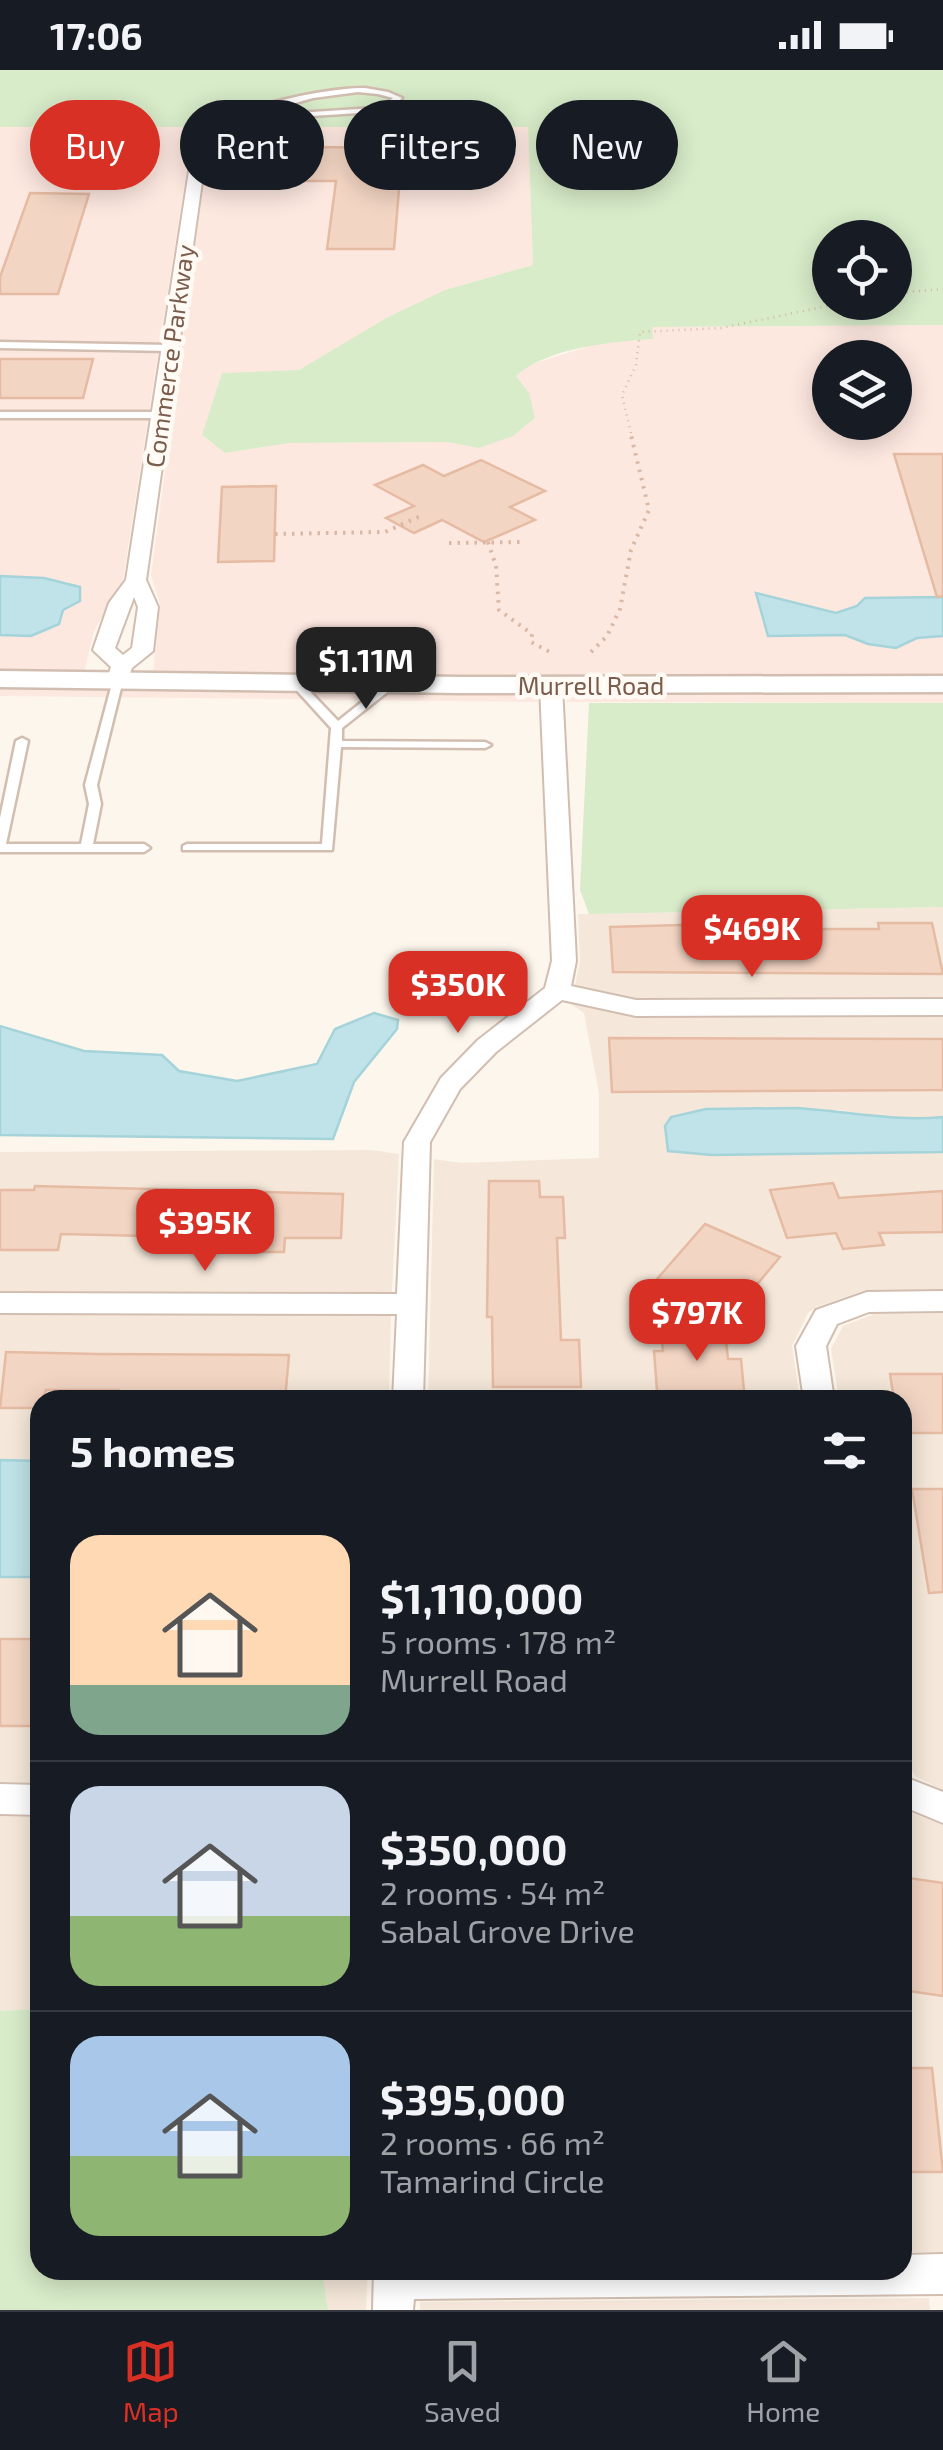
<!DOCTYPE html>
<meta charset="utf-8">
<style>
body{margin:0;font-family:"Exo 2",sans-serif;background:#242831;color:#f1f3f6;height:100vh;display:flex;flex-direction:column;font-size:38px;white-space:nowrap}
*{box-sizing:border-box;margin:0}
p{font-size:32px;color:#9ea1a6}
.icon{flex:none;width:55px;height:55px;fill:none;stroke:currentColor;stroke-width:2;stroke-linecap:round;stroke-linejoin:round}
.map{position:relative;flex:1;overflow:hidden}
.side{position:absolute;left:30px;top:1320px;width:882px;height:890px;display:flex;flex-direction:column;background:#171b24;border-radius:30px;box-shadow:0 5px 25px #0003}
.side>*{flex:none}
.guide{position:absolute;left:30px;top:30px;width:885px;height:90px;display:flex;gap:20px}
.tools{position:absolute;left:812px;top:150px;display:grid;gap:20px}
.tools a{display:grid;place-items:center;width:100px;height:100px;border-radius:50%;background:#171b24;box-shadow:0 5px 25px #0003;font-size:50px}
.price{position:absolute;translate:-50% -85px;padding:0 22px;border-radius:20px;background:#d93025;color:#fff;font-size:32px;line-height:65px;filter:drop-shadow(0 2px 5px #0008)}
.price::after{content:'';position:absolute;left:50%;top:60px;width:30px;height:22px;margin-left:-15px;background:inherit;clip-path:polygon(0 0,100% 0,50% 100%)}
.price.active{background:#222;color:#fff}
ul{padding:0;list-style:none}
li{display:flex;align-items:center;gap:30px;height:250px;padding:0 40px}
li+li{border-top:2px solid #363941}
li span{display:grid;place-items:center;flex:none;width:280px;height:200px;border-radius:30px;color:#555}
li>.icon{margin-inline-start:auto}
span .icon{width:120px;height:120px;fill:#fffc;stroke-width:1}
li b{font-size:42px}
h2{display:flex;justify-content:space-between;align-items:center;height:120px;padding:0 40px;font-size:42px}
.chip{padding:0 35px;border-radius:45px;background:#171b24;box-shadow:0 5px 25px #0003;font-size:35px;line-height:90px}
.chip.active{background:#d93025;color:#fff}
.status{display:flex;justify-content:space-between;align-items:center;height:70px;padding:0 50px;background:#171b24;direction:ltr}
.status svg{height:28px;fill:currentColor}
.tabs{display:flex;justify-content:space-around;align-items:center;height:140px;border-top:2px solid #363941;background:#171b24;font-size:28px;color:#9ea1a6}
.tabs a{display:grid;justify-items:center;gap:5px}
.tabs .active{color:#d93025}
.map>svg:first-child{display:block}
</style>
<div class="status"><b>17:06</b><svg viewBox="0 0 49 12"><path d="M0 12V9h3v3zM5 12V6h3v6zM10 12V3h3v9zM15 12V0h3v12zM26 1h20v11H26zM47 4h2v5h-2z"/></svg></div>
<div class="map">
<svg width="943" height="2240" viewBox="0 0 943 2240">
<rect width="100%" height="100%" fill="#fdf6ec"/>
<!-- residential -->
<g fill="#f5e8da">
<path d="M 943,837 L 943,928 L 638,929 L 575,915 L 580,891 L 578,844 Z"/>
<path d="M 569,933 L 636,947 L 943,946 L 943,1047 L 914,1051 L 839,1040 L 706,1039 L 672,1047 L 668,1080 L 713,1085 L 943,1082 L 943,1220 L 865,1220 L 816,1237 L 808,1243 L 792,1276 L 800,1330 L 428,1330 L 434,1089 L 461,1093 L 599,1088 L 599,1024 L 584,943 Z"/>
<path d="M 371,1080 L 399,1084 L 392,1222 L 0,1221 L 0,1082 Z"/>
<path d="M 943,1243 L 943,1720 L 916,1707 L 903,1686 L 902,1330 L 839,1330 L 831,1279 L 843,1256 L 874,1244 Z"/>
<path d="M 0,1245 L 391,1245 L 389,1330 L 40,1330 L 40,1391 L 0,1390 Z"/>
<path d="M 0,1507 L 40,1507 L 40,1713 L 0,1712 Z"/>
<path d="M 902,1739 L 943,1755 L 943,2182 L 903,2182 Z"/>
<path d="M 0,1746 L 40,1747 L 40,1939 L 0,1941 Z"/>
<path d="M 322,2200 L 368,2200 L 366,2240 L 328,2240 Z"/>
<path d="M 929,2228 L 930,2240 L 420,2240 L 420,2232 Z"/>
</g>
<!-- commercial -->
<g fill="#fde8e0" fill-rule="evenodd">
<path d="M 0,57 L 528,57 L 533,195 L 445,220 L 299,300 L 220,311 L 202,365 L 225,383 L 290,373 L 447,372 L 480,378 L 516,306 L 529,295 L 599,273 L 652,269 L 651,257 L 943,255 L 943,527 L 865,528 L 857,536 L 836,543 L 758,523 L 769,566 L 846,565 L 868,574 L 896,578 L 917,568 L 943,566 L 943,607 L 551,609 L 153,603 L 160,534 L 151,505 L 211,59 L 193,59 L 123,510 L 94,561 L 84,603 L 0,603 L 0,565 L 31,566 L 69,512 L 0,506 ZM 830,288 L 895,288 L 895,352 L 830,352 Z"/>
<path d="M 0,616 L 537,622 L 538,632 L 0,626 Z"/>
<path d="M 943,620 L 943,633 L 567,632 L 566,622 Z"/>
</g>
<!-- green -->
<g fill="#d8ecc9" fill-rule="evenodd">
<path d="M 0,0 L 943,0 L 943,255 L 652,257 L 653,269 C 612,272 548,277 516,306 L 529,323 L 535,348 L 513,366 L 479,378 L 447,372 L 290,373 L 225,383 L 202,365 L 222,303 L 299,300 L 388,247 L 445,220 L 533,195 L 528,57 L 0,57 ZM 830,168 L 895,168 L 895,232 L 830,232 Z"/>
<path d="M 589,633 L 943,633 L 943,837 L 589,844 L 580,820 Z"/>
<path d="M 40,1939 L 40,2200 L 322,2200 L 328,2240 L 0,2240 L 0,1941 Z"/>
</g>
<!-- water -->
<g fill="#bfe3e8" stroke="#a5d3da" stroke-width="2.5">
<path d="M 0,506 L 44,508 L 80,517 L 80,531 L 63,540 L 59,554 L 31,566 L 0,565 Z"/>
<path d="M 756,523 L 836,543 L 857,536 L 865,528 L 943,527 L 943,566 L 917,568 L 896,578 L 868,574 L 845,565 L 768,566 Z"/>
<path d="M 374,943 L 398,950 L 397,959 L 354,1012 L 333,1069 L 0,1065 L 0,956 L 84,981 L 162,985 L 179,1001 L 237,1011 L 317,994 L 335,959 Z"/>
<path d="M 796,1038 C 846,1041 895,1052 943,1047 L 943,1082 L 712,1085 L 668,1081 L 665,1056 L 671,1047 L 706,1039 Z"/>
<path d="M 0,1390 L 40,1391 L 40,1507 L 0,1507 Z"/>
</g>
<!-- building -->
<g fill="#f3d5c3" stroke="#e6bba3" stroke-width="2.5">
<path d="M 294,77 L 455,78 L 453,109 L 400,108 L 394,179 L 327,179 L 336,111 L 288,111 Z"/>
<path d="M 30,123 L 89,124 L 58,224 L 0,224 L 0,207 Z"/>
<path d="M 0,289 L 93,289 L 83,328 L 0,328 Z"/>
<path d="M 894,384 L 943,384 L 943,526 L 937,527 Z"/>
<path d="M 481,390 L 545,421 L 510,437 L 535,450 L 484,472 L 442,450 L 414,463 L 386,448 L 414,436 L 375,415 L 423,395 L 444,406 Z"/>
<path d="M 276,416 L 274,491 L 218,492 L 222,417 Z"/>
<path d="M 794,852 L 795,859 L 879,859 L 878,853 L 932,853 L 943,904 L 613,902 L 610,857 Z"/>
<path d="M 609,968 L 943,969 L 943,1020 L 612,1022 Z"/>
<path d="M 489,1111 L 539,1111 L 540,1127 L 563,1127 L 565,1168 L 557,1168 L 561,1270 L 579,1270 L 581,1317 L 493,1317 L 492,1247 L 487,1247 Z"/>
<path d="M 833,1113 L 839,1128 L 943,1121 L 943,1162 L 879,1163 L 884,1175 L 843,1179 L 836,1163 L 787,1168 L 770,1120 Z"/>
<path d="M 35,1116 L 343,1124 L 341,1168 L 285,1168 L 284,1182 L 188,1182 L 190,1167 L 61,1164 L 58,1180 L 0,1180 L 0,1120 L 34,1120 Z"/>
<path d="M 705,1154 L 780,1187 L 733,1243 L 657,1209 Z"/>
<path d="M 661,1262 L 725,1262 L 728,1289 L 741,1289 L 744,1321 L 657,1321 L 654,1281 L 663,1281 Z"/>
<path d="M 6,1282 L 98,1284 L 289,1285 L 285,1330 L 118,1330 L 119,1320 L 46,1320 L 40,1338 L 0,1338 Z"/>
<path d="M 890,1304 L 943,1304 L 943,1363 L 902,1363 L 902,1330 L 894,1330 Z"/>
<path d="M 912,1419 L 943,1419 L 943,1522 L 929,1523 Z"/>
<rect x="0" y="1569" width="40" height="87"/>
<path d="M 902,1807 L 943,1813 L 943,1926 L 902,1920 Z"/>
<path d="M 902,1998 L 932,1998 L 943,2102 L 902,2102 Z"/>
</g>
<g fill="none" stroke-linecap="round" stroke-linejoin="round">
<!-- service casing -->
<g stroke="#d1beb0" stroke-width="5">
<g id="service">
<path d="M 365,18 L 388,22 L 402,28 L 391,38 L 374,42 L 233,51 L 205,64 L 198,62 C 233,38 322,18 365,18 ZM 358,22 L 378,24 L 393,28 L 385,34 L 374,38 L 249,46 L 313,28 Z"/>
<path d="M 0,272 L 170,275 L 174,278 L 170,281 L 0,278 Z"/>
<path d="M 0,342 L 161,342 L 166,345 L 161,348 L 0,348 Z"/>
<path d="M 118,607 L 123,610 L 97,715 L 101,734 L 93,774 L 144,774 L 150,778 L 144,782 L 0,782 L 0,748 L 16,671 L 22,668 L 28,671 L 6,774 L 81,774 L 89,734 L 85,715 L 113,610 Z"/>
<path d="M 295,609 L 299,610 L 338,651 L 387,612 L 395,612 L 395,616 L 342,658 L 342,671 L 485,672 L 491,675 L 485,678 L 341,677 L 332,780 L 183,780 L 183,776 L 187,774 L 322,774 L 331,658 L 291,614 L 291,610 Z"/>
</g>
</g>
<!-- minor casing -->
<g stroke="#d1beb0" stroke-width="4">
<g id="minor">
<path d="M 202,58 L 209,62 L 146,510 L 158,537 L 153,581 L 132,598 L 126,614 L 110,614 L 107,609 L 111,597 L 93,580 L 109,533 L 126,510 L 195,62 ZM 134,527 L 138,537 L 132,578 L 123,585 L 115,578 Z"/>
<path d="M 551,610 L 562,616 L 576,891 L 571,916 L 636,930 L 943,929 L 943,945 L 636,946 L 562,930 L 496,982 L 460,1019 L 430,1072 L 423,1330 L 393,1330 L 397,1244 L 0,1243 L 0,1223 L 397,1224 L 404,1072 L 441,1008 L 478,970 L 545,918 L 552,891 L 540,616 Z"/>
<path d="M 943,1221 L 943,1241 L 869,1242 L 837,1254 L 826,1276 L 834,1330 L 804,1330 L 796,1276 L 816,1240 L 867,1222 Z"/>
<path d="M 902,1706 L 943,1722 L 943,1753 L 902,1736 Z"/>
<path d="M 0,1714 L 40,1715 L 40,1745 L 0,1744 Z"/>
<path d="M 943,2184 L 943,2224 L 414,2229 L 413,2240 L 373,2240 L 374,2200 L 902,2200 L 902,2185 Z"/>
</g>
</g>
<!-- tertiary casing -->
<g stroke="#d1beb0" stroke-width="5">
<path id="tertiary" d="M 0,601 L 461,607 L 943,606 L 943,622 L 461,623 L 0,617 Z"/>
</g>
<!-- path-far1 -->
<g stroke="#d9b8a5" stroke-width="2.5" stroke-dasharray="1 5" stroke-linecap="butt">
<path d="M 895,223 L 943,219"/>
<path d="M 631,363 L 622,325 L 636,295 L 640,262 L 721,258 L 847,232"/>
</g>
<!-- path -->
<g stroke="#d9b8a5" stroke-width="4" stroke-dasharray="2.5 6" stroke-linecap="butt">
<path d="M 275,464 L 385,462 L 423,445"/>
<path d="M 488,472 L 496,496 L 499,540 L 532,564 L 531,572 L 550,582"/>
<path d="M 449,473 L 523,472"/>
<path d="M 591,582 L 607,566 L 620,539 L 631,480 L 649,440 L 630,361"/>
</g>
<!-- service -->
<use href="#service" fill="#fff" fill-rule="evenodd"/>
<!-- minor -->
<use href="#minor" fill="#fff" fill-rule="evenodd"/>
<!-- tertiary -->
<use href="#tertiary" fill="#fff" fill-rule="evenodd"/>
</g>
<g text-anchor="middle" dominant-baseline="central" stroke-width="9" stroke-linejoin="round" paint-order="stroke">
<!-- far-street labels -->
<g font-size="25" fill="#7a5c4d" stroke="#fffaf3">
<text transform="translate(169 286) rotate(-82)">Commerce Parkway</text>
<text x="591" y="615">Murrell Road</text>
</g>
</g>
</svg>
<div class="tools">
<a><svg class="icon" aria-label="locate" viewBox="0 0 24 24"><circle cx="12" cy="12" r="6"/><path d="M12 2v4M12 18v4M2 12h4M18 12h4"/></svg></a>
<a><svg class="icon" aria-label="layers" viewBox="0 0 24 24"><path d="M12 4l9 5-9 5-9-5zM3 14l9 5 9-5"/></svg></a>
</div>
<b class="price active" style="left:366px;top:642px">$1.11M</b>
<b class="price" style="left:752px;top:910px">$469K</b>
<b class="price" style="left:458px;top:966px">$350K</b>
<b class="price" style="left:205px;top:1204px">$395K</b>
<b class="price" style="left:697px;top:1294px">$797K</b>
<div class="guide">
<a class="chip active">Buy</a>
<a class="chip">Rent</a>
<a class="chip">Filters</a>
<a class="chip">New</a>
</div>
<section class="side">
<h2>5 homes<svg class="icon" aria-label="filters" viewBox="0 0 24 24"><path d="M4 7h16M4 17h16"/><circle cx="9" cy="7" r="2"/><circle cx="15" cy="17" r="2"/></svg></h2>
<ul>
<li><span style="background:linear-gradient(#ffd9b3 75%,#7fa58c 0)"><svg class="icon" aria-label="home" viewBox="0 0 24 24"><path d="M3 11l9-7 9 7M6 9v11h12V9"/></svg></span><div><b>$1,110,000</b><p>5 rooms · 178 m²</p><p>Murrell Road</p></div></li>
<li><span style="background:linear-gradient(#c9d6e8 65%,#8fb573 0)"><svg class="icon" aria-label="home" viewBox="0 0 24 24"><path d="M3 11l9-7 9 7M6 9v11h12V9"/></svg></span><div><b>$350,000</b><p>2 rooms · 54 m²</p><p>Sabal Grove Drive</p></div></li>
<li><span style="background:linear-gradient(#a9c7e8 60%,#8fb573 0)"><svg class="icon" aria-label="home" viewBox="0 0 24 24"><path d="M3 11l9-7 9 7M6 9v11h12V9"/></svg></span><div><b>$395,000</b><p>2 rooms · 66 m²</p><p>Tamarind Circle</p></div></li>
</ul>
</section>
</div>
<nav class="tabs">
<a class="active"><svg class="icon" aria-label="map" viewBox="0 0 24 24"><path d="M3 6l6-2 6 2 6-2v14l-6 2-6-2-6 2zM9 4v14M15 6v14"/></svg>Map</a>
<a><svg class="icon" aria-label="saved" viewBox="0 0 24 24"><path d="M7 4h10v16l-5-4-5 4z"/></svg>Saved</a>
<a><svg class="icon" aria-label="home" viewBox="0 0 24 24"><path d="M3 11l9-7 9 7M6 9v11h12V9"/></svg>Home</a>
</nav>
